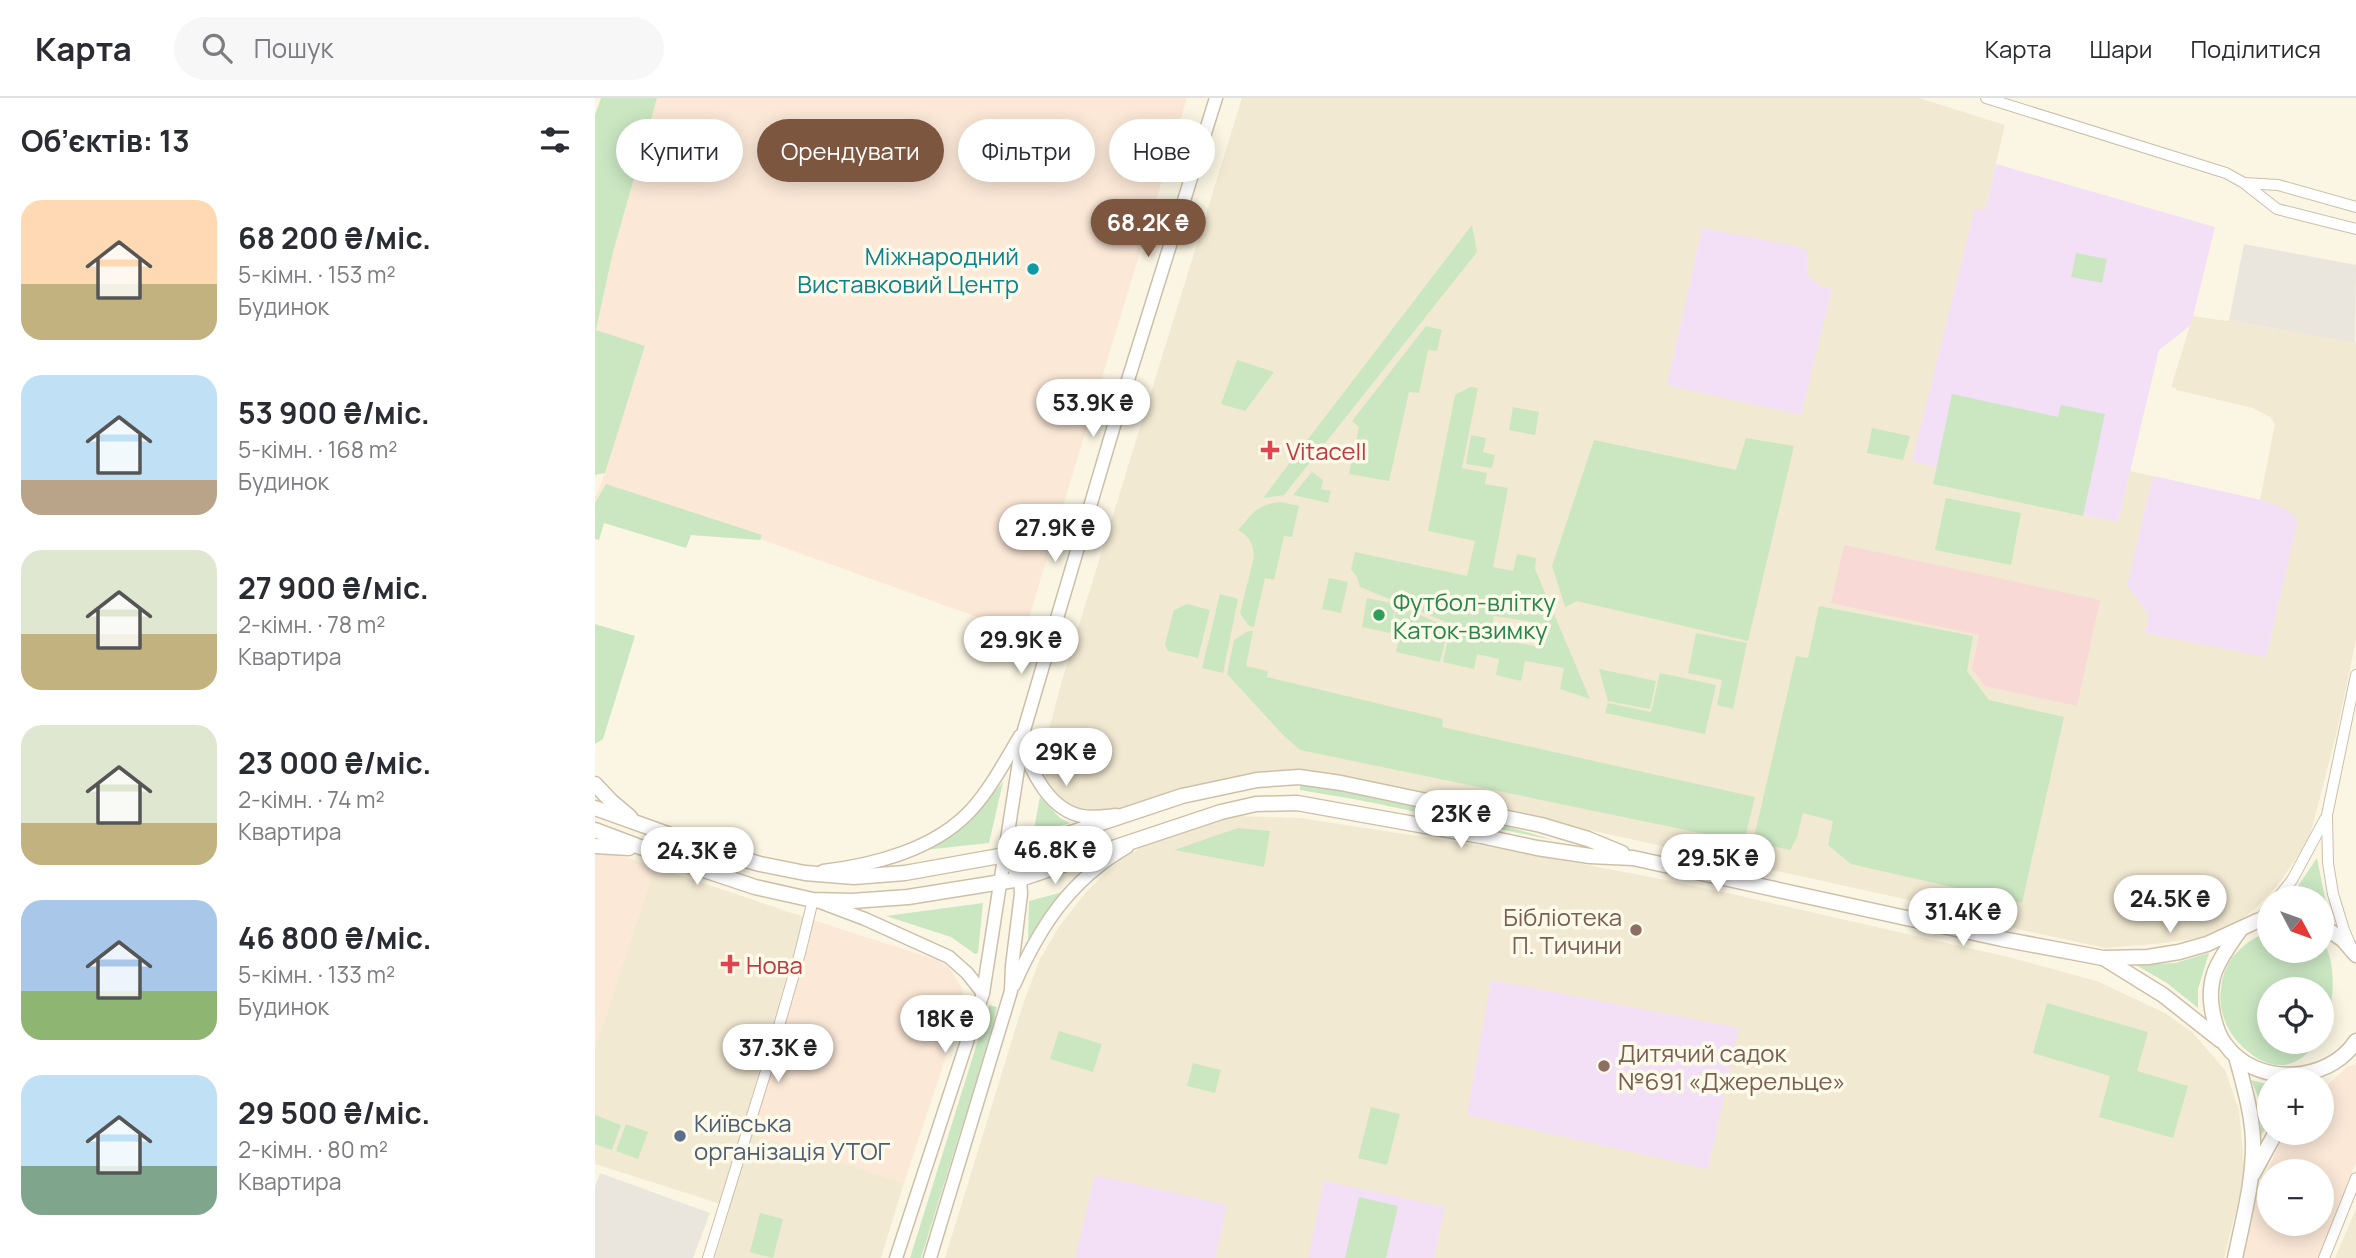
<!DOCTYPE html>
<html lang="uk">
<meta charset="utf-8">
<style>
body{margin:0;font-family:Manrope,sans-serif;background:#f7f7f7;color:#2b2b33;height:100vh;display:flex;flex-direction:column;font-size:26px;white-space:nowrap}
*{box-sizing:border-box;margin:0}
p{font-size:23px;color:#7c7c81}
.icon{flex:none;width:38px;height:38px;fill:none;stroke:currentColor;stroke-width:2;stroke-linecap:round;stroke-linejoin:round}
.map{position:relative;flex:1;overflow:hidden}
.side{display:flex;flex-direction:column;background:#fff;width:595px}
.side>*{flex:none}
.banner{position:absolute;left:21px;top:21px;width:665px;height:63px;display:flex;gap:14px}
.needle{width:46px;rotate:131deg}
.tools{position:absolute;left:1662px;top:788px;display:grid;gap:14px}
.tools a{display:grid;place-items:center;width:77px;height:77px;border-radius:50%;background:#fff;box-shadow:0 4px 18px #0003;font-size:35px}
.price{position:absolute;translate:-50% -60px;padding:0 16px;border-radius:24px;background:#fff;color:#222;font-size:23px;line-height:46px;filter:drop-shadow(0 2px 4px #0008)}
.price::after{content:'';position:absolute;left:50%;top:42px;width:21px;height:16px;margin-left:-10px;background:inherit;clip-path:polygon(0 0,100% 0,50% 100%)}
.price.on{background:#7c563f;color:#fff}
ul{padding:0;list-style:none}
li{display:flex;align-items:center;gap:21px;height:175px;padding:0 21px}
li span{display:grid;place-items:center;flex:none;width:196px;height:140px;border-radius:21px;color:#555}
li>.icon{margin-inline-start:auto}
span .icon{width:84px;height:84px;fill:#fffc;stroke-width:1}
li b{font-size:30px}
h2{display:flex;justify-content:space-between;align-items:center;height:84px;padding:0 21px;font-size:30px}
.pill{padding:0 24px;border-radius:32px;background:#fff;box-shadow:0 4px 18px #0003;font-size:24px;line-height:63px}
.pill.on{background:#7c563f;color:#fff}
header{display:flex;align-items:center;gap:42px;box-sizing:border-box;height:98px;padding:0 35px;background:#fff;border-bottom:2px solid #e1e1e2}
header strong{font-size:33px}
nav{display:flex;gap:38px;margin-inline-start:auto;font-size:24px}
.search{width:490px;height:63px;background:#f7f7f7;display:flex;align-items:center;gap:18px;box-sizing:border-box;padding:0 24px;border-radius:38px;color:#7c7c81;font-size:26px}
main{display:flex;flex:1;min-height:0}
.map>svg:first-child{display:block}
</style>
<header>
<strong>Карта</strong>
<div class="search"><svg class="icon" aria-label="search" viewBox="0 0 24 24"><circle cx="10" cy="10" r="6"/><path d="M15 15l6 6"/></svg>Пошук</div>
<nav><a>Карта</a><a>Шари</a><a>Поділитися</a></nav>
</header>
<main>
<section class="side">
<h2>Об’єктів: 13<svg class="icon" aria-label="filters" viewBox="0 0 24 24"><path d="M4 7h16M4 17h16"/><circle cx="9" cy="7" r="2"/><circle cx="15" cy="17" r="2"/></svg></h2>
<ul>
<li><span style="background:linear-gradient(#ffd9b3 60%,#c2b280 0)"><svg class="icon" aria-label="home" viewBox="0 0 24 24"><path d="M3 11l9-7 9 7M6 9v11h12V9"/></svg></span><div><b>68 200 ₴/міс.</b><p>5-кімн. · 153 m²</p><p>Будинок</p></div></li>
<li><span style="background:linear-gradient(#bfe0f5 75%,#b9a48a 0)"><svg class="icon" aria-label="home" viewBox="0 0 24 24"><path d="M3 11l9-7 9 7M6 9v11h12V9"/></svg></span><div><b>53 900 ₴/міс.</b><p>5-кімн. · 168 m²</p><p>Будинок</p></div></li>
<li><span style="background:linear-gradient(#dfe7d0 60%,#c2b280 0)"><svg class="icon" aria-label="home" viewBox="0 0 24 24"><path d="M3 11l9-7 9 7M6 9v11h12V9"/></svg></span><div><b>27 900 ₴/міс.</b><p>2-кімн. · 78 m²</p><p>Квартира</p></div></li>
<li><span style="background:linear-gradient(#dfe7d0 70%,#c2b280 0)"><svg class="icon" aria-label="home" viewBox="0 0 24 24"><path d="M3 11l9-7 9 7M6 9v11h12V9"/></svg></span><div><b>23 000 ₴/міс.</b><p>2-кімн. · 74 m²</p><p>Квартира</p></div></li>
<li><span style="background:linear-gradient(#a9c7e8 65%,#8fb573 0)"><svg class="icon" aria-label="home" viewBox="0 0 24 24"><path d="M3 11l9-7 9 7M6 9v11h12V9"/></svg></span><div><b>46 800 ₴/міс.</b><p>5-кімн. · 133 m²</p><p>Будинок</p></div></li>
<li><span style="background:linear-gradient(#bfe0f5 65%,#7fa58c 0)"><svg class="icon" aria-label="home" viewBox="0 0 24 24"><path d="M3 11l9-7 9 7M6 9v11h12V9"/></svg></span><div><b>29 500 ₴/міс.</b><p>2-кімн. · 80 m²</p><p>Квартира</p></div></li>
</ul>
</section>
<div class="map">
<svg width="1761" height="1160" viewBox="0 0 1761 1160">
<rect width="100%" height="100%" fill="#fbf6e3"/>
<!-- residential -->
<g fill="#f2e9d2">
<path d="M 647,0 L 1324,0 L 1410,27 L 1390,112 L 1317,363 L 1341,369 L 1338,386 L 1523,424 L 1535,373 L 1665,402 L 1680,326 L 1675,319 L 1658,310 L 1581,292 L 1581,290 L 1576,289 L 1598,218 L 1632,223 L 1634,222 L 1761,245 L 1761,542 L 1741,637 L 1714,742 L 1682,788 L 1664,807 L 1646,822 L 1603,840 L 1560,846 L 1510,850 L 1426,832 L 1360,812 L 748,678 L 671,674 L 614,685 L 516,714 L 488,715 L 466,704 L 451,684 L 447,658 L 467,582 Z"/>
<path d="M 641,718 L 705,720 L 901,750 L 1051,778 L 1128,794 L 1413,859 L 1502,883 L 1570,915 L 1597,934 L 1630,972 L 1644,1012 L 1650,1077 L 1629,1160 L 350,1160 L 428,906 L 445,861 L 465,827 L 492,793 L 525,762 L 562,740 Z"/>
<path d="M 60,769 L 209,819 L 147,1032 L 309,1085 L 286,1160 L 120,1160 L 135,1109 L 0,1066 L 0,950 Z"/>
<path d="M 1761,1111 L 1761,1160 L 1740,1160 Z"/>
</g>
<!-- commercial -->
<g fill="#fbe8d7" fill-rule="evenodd">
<path d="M 62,0 L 592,0 L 429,536 L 168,442 L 95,437 L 0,410 L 0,399 L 7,383 L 50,249 L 1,233 L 18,154 Z"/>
<path d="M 3,755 L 21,756 L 60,769 L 0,950 L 0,756 Z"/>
<path d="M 209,819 L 342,862 L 354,870 L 367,890 L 369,902 L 365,917 L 309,1085 L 147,1033 Z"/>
<path d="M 1761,966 L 1761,1064 L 1723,1160 L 1646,1160 L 1661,1099 L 1690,1034 L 1727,1034 L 1727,992 L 1752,969 ZM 1675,1073 L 1727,1073 L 1727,1125 L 1675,1125 Z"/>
</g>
<!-- industrial -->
<g fill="#eae6dd">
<path d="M 1649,146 L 1761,167 L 1760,245 L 1634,222 Z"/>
<path d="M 5,1075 L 115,1115 L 98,1160 L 0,1160 L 0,1089 Z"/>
</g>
<!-- education -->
<g fill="#f3e0f7">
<path d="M 1401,66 L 1620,129 L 1596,227 L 1564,252 L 1523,424 L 1338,386 L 1341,369 L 1317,363 L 1380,110 L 1390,112 Z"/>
<path d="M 1107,130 L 1201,148 L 1212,153 L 1212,176 L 1225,188 L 1237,191 L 1206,317 L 1072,287 Z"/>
<path d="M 1558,378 L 1666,402 L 1691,411 L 1703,422 L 1671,559 L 1550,535 L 1554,517 L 1532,487 Z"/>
<path d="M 896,882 L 1144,930 L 1113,1071 L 872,1017 Z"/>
<path d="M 500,1077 L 632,1107 L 620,1160 L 480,1160 Z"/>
<path d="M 729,1083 L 850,1109 L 839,1160 L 713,1160 Z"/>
</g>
<!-- medical -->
<path fill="#f8d9d6" d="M 1249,447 L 1505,502 L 1482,608 L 1390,588 L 1377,571 L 1384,537 L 1236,505 Z"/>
<!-- green -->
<g fill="#cae7c2" fill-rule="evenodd">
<path d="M 6,0 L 62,0 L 18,154 L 1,232 L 50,248 L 10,375 L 0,377 L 0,17 Z"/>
<path d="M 877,127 L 882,154 L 689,397 L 668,400 Z"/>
<path d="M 1481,155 L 1512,161 L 1507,185 L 1476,179 Z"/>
<path d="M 831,228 L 847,232 L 842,253 L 833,252 L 824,295 L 814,294 L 794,383 L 754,376 L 764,329 L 757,323 Z"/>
<path d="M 642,262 L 679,274 L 650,313 L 626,306 Z"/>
<path d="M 875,289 L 883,290 L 867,370 L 892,375 L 890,386 L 913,390 L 898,469 L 918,473 L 922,456 L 941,460 L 940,471 L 995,601 L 965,591 L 969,570 L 930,563 L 926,583 L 901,577 L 904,561 L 882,556 L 879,571 L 848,564 L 856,526 L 765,489 L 762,479 L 756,471 L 760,454 L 872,478 L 880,443 L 833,433 L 860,297 ZM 899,518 L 950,526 L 945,549 L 895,540 Z"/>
<path d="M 1357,296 L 1463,319 L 1466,307 L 1510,316 L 1488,418 L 1338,386 Z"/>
<path d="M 918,309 L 944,314 L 940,337 L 914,332 Z"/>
<path d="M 1277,330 L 1315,338 L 1308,362 L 1272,355 Z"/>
<path d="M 876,337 L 891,340 L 888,354 L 900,357 L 897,370 L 871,366 Z"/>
<path d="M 1151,340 L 1199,348 L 1153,543 L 982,503 L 970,509 L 957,468 L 999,342 L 1141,372 Z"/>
<path d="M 717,374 L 728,382 L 726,391 L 736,393 L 733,405 L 698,397 Z"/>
<path d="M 11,386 L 167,437 L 165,442 L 96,437 L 91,450 L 9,425 L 4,442 L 0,441 L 0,405 Z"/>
<path d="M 1351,400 L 1426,415 L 1416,467 L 1340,452 Z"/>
<path d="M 686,404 L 704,408 L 697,439 L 689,438 L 679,482 L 670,480 L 659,529 L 654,528 L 645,515 L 659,459 C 658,445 655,439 643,432 C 660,413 661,407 686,404 Z"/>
<path d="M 734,480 L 753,484 L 746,515 L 727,511 Z"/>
<path d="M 625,496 L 643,501 L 628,575 L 607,570 Z"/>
<path d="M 772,500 L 801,506 L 795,535 L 767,529 Z"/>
<path d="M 592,506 L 615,512 L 603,560 L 573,553 L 570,546 L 579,512 Z"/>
<path d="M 802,507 L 850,528 L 797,534 Z"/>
<path d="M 1224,508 L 1378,538 L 1372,573 L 1394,602 L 1469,619 L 1427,805 L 1256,766 L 1233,747 L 1238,723 L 1208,715 L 1202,739 L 1195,752 L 1158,744 L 1201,558 L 1213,560 Z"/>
<path d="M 0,526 L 40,538 L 8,641 L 0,646 Z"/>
<path d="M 853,530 L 845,564 L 801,554 L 806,536 Z"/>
<path d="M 653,533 L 658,533 L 651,568 L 673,573 L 672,579 L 848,621 L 847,629 L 1160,699 L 1149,744 L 705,652 L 687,636 L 632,576 L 639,542 Z"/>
<path d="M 1101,535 L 1152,545 L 1138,611 L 1122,607 L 1127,582 L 1093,575 Z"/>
<path d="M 1004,571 L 1061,583 L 1055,611 L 1013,603 Z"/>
<path d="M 1065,575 L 1121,587 L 1110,636 L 1010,615 L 1013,605 L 1056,614 Z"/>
<path d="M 408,684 L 394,745 L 320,753 L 355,736 L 380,717 Z"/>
<path d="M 705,687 C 791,694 876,717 958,742 L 764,702 L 705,692 Z"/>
<path d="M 445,699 L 465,720 L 475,725 L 438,736 Z"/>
<path d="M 643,730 L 675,733 L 669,769 L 579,752 Z"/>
<path d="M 1722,760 L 1733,815 L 1727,814 L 1727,800 L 1695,800 Z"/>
<path d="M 468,794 L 433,842 L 434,803 Z"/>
<path d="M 388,805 L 383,855 L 380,856 L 356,839 L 291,818 Z"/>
<path d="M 1675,833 L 1675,852 L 1727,852 L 1727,840 C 1761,899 1710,1017 1643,944 C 1630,930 1623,909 1626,890 C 1629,861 1649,843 1675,833 ZM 1675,891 L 1727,891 L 1727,943 L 1675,943 Z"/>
<path d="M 1614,855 L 1603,891 L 1603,910 L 1572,885 L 1541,867 L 1580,865 Z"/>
<path d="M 1452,905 L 1553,934 L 1542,973 L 1593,988 L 1578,1040 L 1504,1019 L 1515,978 L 1438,955 Z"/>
<path d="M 394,907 L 402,909 L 396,935 L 326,1160 L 315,1160 Z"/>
<path d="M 464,933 L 507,946 L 498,974 L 455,961 Z"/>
<path d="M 598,965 L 626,972 L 620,995 L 592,988 Z"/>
<path d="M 1656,982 L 1675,987 L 1675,1024 L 1666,1037 L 1665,1003 Z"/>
<path d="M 776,1009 L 805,1016 L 792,1067 L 763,1060 Z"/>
<path d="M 0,1017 L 26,1027 L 17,1052 L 0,1046 Z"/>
<path d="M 31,1026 L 53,1034 L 43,1061 L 21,1053 Z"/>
<path d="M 764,1099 L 803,1108 L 791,1160 L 750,1160 Z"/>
<path d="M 165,1115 L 188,1121 L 178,1160 L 155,1154 Z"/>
</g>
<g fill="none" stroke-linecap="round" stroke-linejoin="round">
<!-- minor casing -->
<g stroke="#cbbfaa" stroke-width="12">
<g id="minor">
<path d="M 1391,0 L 1631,75 L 1649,85 L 1682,111 L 1761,131"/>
<path d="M 1649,85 L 1683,87 L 1761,109"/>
<path d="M 1683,800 L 1697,782 L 1730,721"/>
<path d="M 1662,823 L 1675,810"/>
<path d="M 1755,846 L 1749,832 L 1738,796 L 1733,765 L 1732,717 L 1761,577"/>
<path d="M 113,1160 L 171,973 L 205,855 L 218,802"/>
<path d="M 1729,1160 L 1761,1080"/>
</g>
</g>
<!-- tertiary casing -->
<g stroke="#cbbfaa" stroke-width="15">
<g id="tertiary">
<path d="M 427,650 C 439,677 455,712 487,718 C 498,720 510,718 521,717"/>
<path d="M 228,773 C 279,767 341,751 377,711 C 396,690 410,663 425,638"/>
<path d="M 225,804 L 270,821 L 354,859 L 372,875 L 388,895"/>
<path d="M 419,887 C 445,828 475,782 532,749"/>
<path d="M 301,1160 L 388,895 L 429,632 L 523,314 L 621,0"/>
<path d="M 335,1160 L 416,893 L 417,868 L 426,796 L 425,781 L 410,757"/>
</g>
</g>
<!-- secondary casing -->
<g stroke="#cec0a8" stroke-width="17">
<g id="secondary">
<path d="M 0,686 L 16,703 L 35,719"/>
<path d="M 0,710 L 123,754 L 165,766 L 210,775 L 259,779 L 310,775 L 410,757 L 587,698 L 662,682 L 704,679 L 746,685 L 946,727 L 993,741 L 1027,755"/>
<path d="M 0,732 L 85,764 L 160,789 L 218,802 L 257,803 L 313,799 L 425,781 L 626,714 L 661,706 L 702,705 L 886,738 L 942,750 L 995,758 L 1038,760 L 1407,841 L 1508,860 L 1553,859 L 1584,854 L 1612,846 L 1662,823 L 1675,822"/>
<path d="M 0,748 L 34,750"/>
<path d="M 1727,828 L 1747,841 L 1761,857"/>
<path d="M 1645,832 C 1636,845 1626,858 1620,873 C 1616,884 1615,899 1617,911 C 1619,923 1622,936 1630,946 C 1660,989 1733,986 1761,943"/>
<path d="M 1510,861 L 1568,897 L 1625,942"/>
<path d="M 1658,1076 L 1681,1034"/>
<path d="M 1640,1160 C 1648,1121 1659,1082 1658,1042 C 1657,1014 1648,985 1641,958"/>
</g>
</g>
<!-- minor -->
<use href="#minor" stroke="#fff" stroke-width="10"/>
<!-- tertiary -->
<use href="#tertiary" stroke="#fff" stroke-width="12"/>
<!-- secondary -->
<use href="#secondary" stroke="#fff" stroke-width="14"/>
</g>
<!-- markers -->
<circle fill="#0f9aa8" stroke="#fefae9" stroke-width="2.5" cx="438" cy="171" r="7"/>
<g fill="#e0444e" stroke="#fefae9" stroke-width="2.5">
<path d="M671.5 341.5h7v7h7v7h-7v7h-7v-7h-7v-7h7z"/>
<path d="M131.5 855.5h7v7h7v7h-7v7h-7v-7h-7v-7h7z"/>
</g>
<circle fill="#2e9e5b" stroke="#fefae9" stroke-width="2.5" cx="784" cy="517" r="7"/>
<g fill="#8d6e63" stroke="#fefae9" stroke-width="2.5">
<circle cx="1041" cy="832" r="7"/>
<circle cx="1009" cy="968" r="7"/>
</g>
<circle fill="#5c6f8a" stroke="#fefae9" stroke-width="2.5" cx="85" cy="1038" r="7"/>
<g text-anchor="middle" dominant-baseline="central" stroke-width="7" stroke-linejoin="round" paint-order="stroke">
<!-- culture labels -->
<g font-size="24" fill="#0d838f" stroke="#fefae9" text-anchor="end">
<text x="424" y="157">Міжнародний<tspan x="424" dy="28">Виставковий Центр</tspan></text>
</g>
<!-- health labels -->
<g font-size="24" fill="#be3a42" stroke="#fefae9" text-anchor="start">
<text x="691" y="352">Vitacell</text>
<text x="151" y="866">Нова</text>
</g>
<!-- leisure labels -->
<g font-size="24" fill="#27864d" stroke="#fefae9" text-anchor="start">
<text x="798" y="503">Футбол-влітку<tspan x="798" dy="28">Каток-взимку</tspan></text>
</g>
<!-- education labels -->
<g font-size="24" fill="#785e54" stroke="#fefae9" text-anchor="end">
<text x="1027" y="818">Бібліотека<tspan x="1027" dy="28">П. Тичини</tspan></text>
<text x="1023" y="954" text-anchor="start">Дитячий садок<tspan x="1023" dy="28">№691 «Джерельце»</tspan></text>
</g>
<!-- service labels -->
<g font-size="24" fill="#4e5e75" stroke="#fefae9" text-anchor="start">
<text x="99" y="1024">Київська<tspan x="99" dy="28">організація УТОГ</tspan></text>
</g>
</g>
</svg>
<div class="tools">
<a><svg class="needle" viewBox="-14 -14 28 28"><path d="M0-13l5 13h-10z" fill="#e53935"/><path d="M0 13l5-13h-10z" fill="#7c7c81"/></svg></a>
<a><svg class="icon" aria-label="locate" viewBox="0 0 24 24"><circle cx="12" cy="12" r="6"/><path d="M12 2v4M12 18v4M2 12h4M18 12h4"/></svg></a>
<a>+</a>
<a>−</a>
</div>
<b class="price on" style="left:553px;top:161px">68.2K ₴</b>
<b class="price" style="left:498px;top:341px">53.9K ₴</b>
<b class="price" style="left:460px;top:466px">27.9K ₴</b>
<b class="price" style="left:426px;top:578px">29.9K ₴</b>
<b class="price" style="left:471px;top:690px">29K ₴</b>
<b class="price" style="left:866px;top:752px">23K ₴</b>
<b class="price" style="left:460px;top:788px">46.8K ₴</b>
<b class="price" style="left:102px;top:789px">24.3K ₴</b>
<b class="price" style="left:1123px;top:796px">29.5K ₴</b>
<b class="price" style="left:1575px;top:837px">24.5K ₴</b>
<b class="price" style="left:1368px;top:850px">31.4K ₴</b>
<b class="price" style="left:350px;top:957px">18K ₴</b>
<b class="price" style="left:183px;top:986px">37.3K ₴</b>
<div class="banner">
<a class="pill">Купити</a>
<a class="pill on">Орендувати</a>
<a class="pill">Фільтри</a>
<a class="pill">Нове</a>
</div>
</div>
</main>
